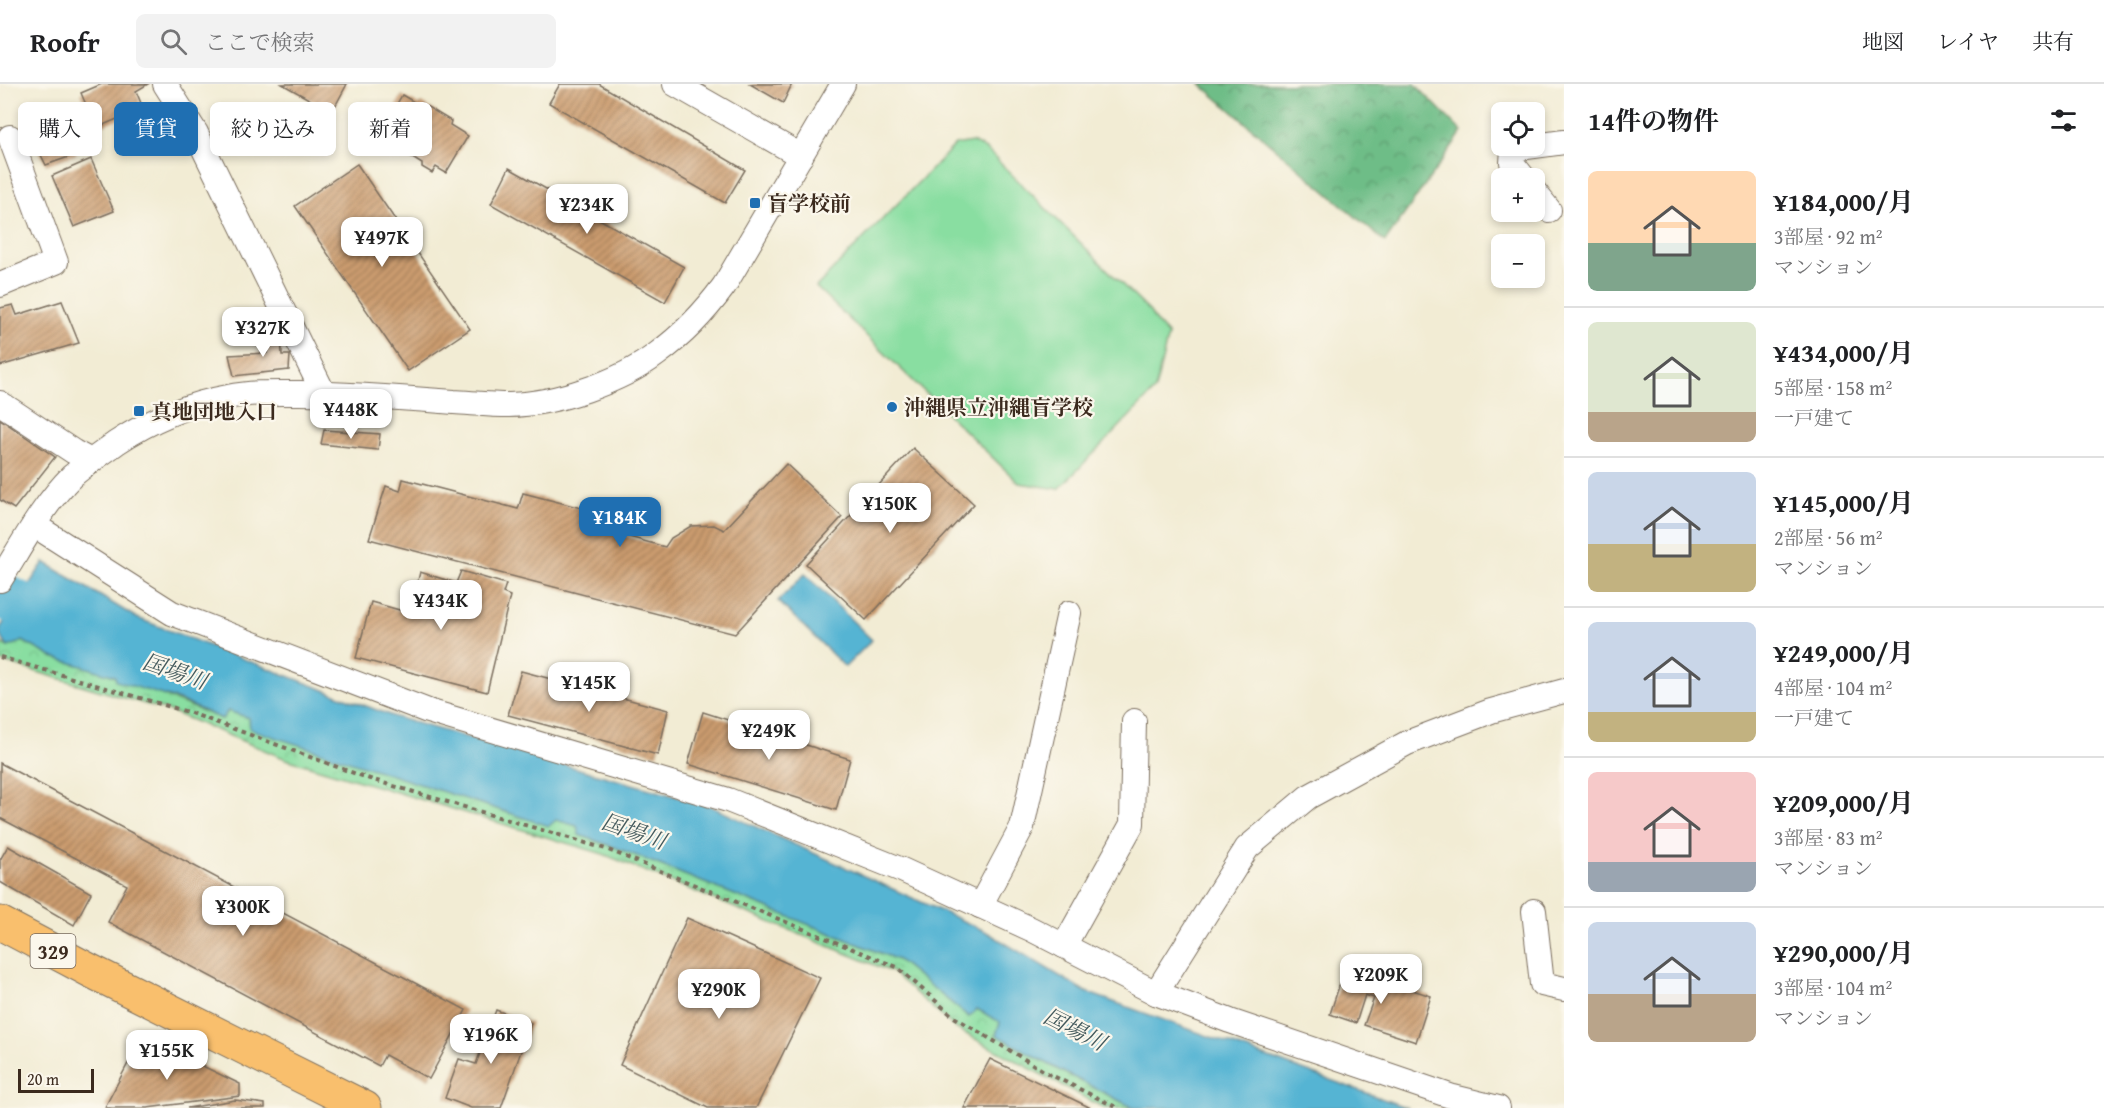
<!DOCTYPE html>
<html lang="ja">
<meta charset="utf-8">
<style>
body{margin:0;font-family:"Gentium Book Plus","Noto Serif JP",serif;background:#f2f2f2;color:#202124;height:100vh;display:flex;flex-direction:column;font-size:22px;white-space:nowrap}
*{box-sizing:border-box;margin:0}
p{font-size:20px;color:#757577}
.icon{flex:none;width:33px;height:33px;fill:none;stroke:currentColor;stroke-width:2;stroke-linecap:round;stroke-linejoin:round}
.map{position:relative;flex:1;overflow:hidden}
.panel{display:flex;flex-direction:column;background:#fff;width:540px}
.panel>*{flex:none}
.banner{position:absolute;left:18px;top:18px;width:570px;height:54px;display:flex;gap:12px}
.buttons{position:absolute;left:1491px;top:18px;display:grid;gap:12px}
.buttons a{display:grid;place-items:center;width:54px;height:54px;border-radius:9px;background:#fff;box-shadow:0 3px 9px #0003;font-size:30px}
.scale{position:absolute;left:18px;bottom:15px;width:76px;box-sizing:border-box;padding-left:6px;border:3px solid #3b2a1e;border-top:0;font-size:16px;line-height:21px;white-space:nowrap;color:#3b2a1e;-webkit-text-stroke:4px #fbf7ec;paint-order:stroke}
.price{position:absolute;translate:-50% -51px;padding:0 14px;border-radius:12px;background:#fff;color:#222;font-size:20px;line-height:39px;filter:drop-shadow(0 2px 3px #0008)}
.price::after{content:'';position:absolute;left:50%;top:36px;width:18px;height:14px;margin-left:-9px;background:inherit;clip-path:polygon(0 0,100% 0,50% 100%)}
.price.selected{background:#1f6fb2;color:#fff}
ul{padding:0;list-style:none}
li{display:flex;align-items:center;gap:18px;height:150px;padding:0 24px}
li+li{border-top:2px solid #e0e0e0}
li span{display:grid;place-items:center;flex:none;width:168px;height:120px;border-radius:9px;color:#555}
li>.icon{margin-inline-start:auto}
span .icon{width:72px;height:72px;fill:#fffc;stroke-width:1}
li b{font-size:26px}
h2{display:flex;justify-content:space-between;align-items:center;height:72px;padding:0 24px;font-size:26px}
.chip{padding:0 21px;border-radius:9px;background:#fff;box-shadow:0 3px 9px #0003;font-size:21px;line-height:54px}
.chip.selected{background:#1f6fb2;color:#fff}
header{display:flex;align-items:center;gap:36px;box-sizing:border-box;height:84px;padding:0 30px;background:#fff;border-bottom:2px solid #e0e0e0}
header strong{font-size:28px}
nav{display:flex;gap:33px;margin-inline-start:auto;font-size:21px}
.search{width:420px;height:54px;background:#f2f2f2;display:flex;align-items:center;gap:15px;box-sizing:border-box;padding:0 21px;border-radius:9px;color:#757577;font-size:22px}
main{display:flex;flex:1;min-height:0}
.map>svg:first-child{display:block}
</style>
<header>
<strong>Roofr</strong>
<div class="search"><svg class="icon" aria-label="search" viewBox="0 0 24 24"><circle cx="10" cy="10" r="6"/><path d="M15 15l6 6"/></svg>ここで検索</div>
<nav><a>地図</a><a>レイヤ</a><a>共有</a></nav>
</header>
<main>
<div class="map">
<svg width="1564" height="1024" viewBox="0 0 1564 1024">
<defs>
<pattern id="forest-crowns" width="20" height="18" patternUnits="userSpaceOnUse" patternTransform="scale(1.5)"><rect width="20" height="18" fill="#6ebd87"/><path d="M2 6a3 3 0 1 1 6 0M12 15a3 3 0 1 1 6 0" fill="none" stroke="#5c9a6e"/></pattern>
<pattern id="park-crowns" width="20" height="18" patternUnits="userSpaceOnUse" patternTransform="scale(1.5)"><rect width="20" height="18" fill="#89dea1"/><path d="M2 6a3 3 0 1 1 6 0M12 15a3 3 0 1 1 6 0" fill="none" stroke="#77bf8a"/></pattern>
<pattern id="building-hatch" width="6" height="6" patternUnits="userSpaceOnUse" patternTransform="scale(1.5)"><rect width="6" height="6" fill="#ca9b6e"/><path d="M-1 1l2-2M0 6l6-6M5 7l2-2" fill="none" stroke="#a57f5a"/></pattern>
</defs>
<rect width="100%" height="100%" fill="#fbf7ec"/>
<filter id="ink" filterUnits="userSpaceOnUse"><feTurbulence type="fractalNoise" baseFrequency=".0167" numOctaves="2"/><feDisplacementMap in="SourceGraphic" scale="12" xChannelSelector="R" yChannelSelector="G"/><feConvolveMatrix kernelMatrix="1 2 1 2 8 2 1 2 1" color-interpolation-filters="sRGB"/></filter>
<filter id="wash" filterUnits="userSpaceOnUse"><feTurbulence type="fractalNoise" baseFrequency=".008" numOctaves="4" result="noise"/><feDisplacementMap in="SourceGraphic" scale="24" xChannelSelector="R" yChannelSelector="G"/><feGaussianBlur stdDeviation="1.35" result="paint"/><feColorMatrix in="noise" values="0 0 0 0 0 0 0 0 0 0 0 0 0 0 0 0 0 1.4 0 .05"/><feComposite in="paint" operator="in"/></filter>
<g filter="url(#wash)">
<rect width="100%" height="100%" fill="#f2ecd4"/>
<!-- green -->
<path fill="#89dea1" stroke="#628460" stroke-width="1.5" d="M 972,58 L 986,65 L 1150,228 L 1156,238 L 1168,251 L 1155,306 L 1059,405 L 1019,399 L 816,203 L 955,61 Z"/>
<!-- forest -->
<path fill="url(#forest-crowns)" stroke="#547452" stroke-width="1.5" d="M 1200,0 L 1415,0 L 1462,48 L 1385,158 Z"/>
<!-- park -->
<path fill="url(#park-crowns)" stroke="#628460" stroke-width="1.5" d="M 23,557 L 52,573 L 115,592 L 222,635 L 228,627 L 249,634 L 250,645 L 578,742 L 579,751 L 617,764 L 898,876 L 969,933 L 977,925 L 1001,938 L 997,951 L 1059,986 L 1134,1024 L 1104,1024 L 988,962 L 955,944 L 892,888 L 603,770 L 286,675 L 172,628 L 0,577 L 0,559 L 8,563 Z"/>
<!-- water -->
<g fill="#55b4d3" stroke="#486f78" stroke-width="1.5">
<path d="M 44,478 L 137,534 L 395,633 L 710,722 L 985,847 L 1086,908 L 1408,1024 L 1134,1024 L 1059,986 L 996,951 L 1000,938 L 977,925 L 969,933 L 898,876 L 617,764 L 579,751 L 577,742 L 556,736 L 549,742 L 250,645 L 249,634 L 228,627 L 222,635 L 179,616 L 116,597 L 115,592 L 52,573 L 23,557 L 8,563 L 0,552 L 0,544 Z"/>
<path d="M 805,490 L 872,556 L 845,583 L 778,517 Z"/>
</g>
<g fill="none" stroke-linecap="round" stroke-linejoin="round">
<!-- river -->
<path stroke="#55b4d3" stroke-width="46" d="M 0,510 L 73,549"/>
</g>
<g id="blocks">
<!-- building -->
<g fill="url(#building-hatch)">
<path d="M 102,0 L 148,0 L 136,7 L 143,24 L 96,44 L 81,9 Z"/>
<path d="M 282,0 L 347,0 L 332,28 Z"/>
<path d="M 560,0 L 599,0 L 745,86 L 725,119 L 549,19 Z"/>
<path d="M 750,0 L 792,0 L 783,19 Z"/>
<path d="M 402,11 L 419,21 L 421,19 L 451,37 L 450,41 L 468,52 L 446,89 L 436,83 L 432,89 L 422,83 L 422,80 L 395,63 L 398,58 L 381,48 Z"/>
<path d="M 59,26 L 77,70 L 46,81 L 34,57 L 42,53 L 34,34 Z"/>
<path d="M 91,75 L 114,127 L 74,143 L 52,92 Z"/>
<path d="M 357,80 L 470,245 L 408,287 L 295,122 Z"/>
<path d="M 509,84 L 684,183 L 665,218 L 491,120 Z"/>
<path d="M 62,217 L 79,259 L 0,282 L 0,224 L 13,221 L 17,231 Z"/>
<path d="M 267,244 L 281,245 L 282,271 L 290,271 L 289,286 L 234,292 L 229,271 L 267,269 Z"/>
<path d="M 0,335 L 55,373 L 14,425 L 0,416 Z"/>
<path d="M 324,346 L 380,350 L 378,366 L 321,360 Z"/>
<path d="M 913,364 L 974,420 L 866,536 L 806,480 Z"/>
<path d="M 786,380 L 842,433 L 735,550 L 369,455 L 386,402 L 400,407 L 403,395 L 518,425 L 523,409 L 593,427 L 589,442 L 665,463 L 671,454 L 691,442 L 714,441 L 724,446 Z"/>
<path d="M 461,487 L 506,500 L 503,509 L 510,512 L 487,608 L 356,574 L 371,518 L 410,529 L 420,488 L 456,499 Z"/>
<path d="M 521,587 L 668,626 L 658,671 L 508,631 Z"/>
<path d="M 703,628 L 850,675 L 836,726 L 688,680 Z"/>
<path d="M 0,679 L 466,926 L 429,995 L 385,971 L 379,982 L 108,838 L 127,801 L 0,734 Z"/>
<path d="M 8,762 L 91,809 L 74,841 L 0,798 L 0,776 Z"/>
<path d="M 687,834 L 820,894 L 756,1024 L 708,1024 L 620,981 Z"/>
<path d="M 1345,884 L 1431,912 L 1416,958 L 1364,941 L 1374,914 L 1365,911 L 1356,939 L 1330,930 Z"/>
<path d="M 496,926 L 531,939 L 501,1024 L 471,1024 L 445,1014 L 459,975 L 476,980 Z"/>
<path d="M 142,953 L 240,1000 L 240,1012 L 147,1024 L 107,1024 L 105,1023 Z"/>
<path d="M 990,975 L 1091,1024 L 964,1024 Z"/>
<path d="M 235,1016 L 265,1020 L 265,1024 L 187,1024 Z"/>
</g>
</g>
</g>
<g filter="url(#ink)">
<use href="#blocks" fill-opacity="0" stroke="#7b6e5e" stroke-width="1.5"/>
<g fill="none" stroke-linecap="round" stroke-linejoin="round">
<!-- minor casing -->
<g stroke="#7b6e5e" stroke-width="26">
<g id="minor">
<path d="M 165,0 L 196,49 L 324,310"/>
<path d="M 675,0 L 801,72"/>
<path d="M 1524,94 L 1512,79 L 1513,65 L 1564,58"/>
<path d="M 1534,107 L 1549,126"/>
<path d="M 0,201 L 56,178 L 10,53"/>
<path d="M 0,319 L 74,368 L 91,377"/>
<path d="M 34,441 L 172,529 L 428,627 L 728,716 L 902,786 L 1031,845 L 1156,909 L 1230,937 L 1453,1013 L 1498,1024"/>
<path d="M 0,496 C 22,461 42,422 72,392 C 86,380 101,370 116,359 C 149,337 188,320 228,313 C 252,308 276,309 300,309 C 352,310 403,314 454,318 C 472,319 491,321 509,321 C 556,320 620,298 657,270 C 683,251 705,228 724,202 L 843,0"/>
<path d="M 980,822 L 1022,743 L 1069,529"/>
<path d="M 1534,827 L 1542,900 L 1564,905"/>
<path d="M 1064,862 L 1132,740 L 1134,637"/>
<path d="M 1156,909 L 1247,764 L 1308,713 L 1407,659 L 1491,627 L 1564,607"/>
</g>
</g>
<!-- highway casing -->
<g stroke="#7b6e5e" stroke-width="35">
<path id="highway" d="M 0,839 L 91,887 L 365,1024"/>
</g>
<!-- path -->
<path stroke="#7b6e5e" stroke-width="4" stroke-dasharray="4.5 4.5" stroke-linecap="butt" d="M 0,573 L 188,628 L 370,695 L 606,765 L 897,883 L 954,933 L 1049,990 L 1118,1024"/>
<!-- minor -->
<use href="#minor" stroke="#fff" stroke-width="24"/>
<!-- highway -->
<use href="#highway" stroke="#f9bf6d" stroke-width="33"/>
</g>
</g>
<!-- markers -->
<g fill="#1f6fb2" stroke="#fbf7ec" stroke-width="2">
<rect x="749" y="113" width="12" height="12" rx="3"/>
<circle cx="892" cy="323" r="6"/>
<rect x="133" y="321" width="12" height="12" rx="3"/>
</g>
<g text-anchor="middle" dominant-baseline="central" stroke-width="4.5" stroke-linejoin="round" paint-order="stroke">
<!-- shield labels -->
<rect fill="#fbf7ec" stroke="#75685c" stroke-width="1.5" x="30.5" y="850" width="45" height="34" rx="4.5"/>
<g font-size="20" font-weight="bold" fill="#3b2a1e">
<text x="53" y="867">329</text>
</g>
<!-- poi labels -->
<g font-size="21" font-weight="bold" fill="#3b2a1e" stroke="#fbf7ec" text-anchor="start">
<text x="767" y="119">盲学校前</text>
<text x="904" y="323">沖縄県立沖縄盲学校</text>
<text x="151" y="327">真地団地入口</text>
</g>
<!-- water labels -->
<g font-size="22" font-style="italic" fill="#445a5d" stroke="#fbf7ec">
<text transform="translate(175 587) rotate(19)">国場川</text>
<text transform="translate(634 747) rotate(19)">国場川</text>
<text transform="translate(1075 945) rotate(27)">国場川</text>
</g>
</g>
</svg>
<div class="buttons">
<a><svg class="icon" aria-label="locate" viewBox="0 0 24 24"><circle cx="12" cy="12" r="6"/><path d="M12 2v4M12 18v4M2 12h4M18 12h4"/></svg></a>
<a>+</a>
<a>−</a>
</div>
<div class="scale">20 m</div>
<b class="price" style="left:587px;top:151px">¥234K</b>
<b class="price" style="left:382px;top:184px">¥497K</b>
<b class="price" style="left:263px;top:274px">¥327K</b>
<b class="price" style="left:351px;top:356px">¥448K</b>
<b class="price" style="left:890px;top:450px">¥150K</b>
<b class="price selected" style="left:620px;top:464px">¥184K</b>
<b class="price" style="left:441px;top:547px">¥434K</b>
<b class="price" style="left:589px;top:629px">¥145K</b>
<b class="price" style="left:769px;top:677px">¥249K</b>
<b class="price" style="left:243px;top:853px">¥300K</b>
<b class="price" style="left:1381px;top:921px">¥209K</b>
<b class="price" style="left:719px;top:936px">¥290K</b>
<b class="price" style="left:491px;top:981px">¥196K</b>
<b class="price" style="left:167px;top:997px">¥155K</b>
<div class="banner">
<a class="chip">購入</a>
<a class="chip selected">賃貸</a>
<a class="chip">絞り込み</a>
<a class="chip">新着</a>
</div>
</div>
<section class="panel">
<h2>14件の物件<svg class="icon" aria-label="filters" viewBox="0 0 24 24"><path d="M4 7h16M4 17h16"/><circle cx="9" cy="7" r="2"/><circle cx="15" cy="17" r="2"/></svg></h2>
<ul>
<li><span style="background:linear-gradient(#ffd9b3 60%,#7fa58c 0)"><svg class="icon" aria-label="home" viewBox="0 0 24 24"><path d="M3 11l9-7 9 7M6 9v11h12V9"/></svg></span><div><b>¥184,000/月</b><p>3部屋 · 92 m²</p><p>マンション</p></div></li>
<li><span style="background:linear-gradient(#dfe7d0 75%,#b9a48a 0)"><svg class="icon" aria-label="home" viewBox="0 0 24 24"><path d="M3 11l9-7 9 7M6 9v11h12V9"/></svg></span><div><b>¥434,000/月</b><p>5部屋 · 158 m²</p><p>一戸建て</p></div></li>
<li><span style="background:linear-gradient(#c9d6e8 60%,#c2b280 0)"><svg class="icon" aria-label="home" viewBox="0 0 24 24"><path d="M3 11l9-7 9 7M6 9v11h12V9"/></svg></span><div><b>¥145,000/月</b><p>2部屋 · 56 m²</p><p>マンション</p></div></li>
<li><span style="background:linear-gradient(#c9d6e8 75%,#c2b280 0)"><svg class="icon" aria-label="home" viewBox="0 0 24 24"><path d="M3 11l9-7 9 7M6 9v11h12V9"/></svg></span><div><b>¥249,000/月</b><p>4部屋 · 104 m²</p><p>一戸建て</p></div></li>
<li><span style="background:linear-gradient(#f6c9c9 75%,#9aa5b1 0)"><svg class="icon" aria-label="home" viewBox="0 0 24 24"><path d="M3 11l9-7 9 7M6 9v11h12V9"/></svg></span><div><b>¥209,000/月</b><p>3部屋 · 83 m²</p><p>マンション</p></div></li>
<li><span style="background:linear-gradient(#c9d6e8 60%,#b9a48a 0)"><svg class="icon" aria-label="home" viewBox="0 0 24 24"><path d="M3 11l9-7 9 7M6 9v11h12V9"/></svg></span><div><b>¥290,000/月</b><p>3部屋 · 104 m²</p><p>マンション</p></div></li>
</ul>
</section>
</main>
